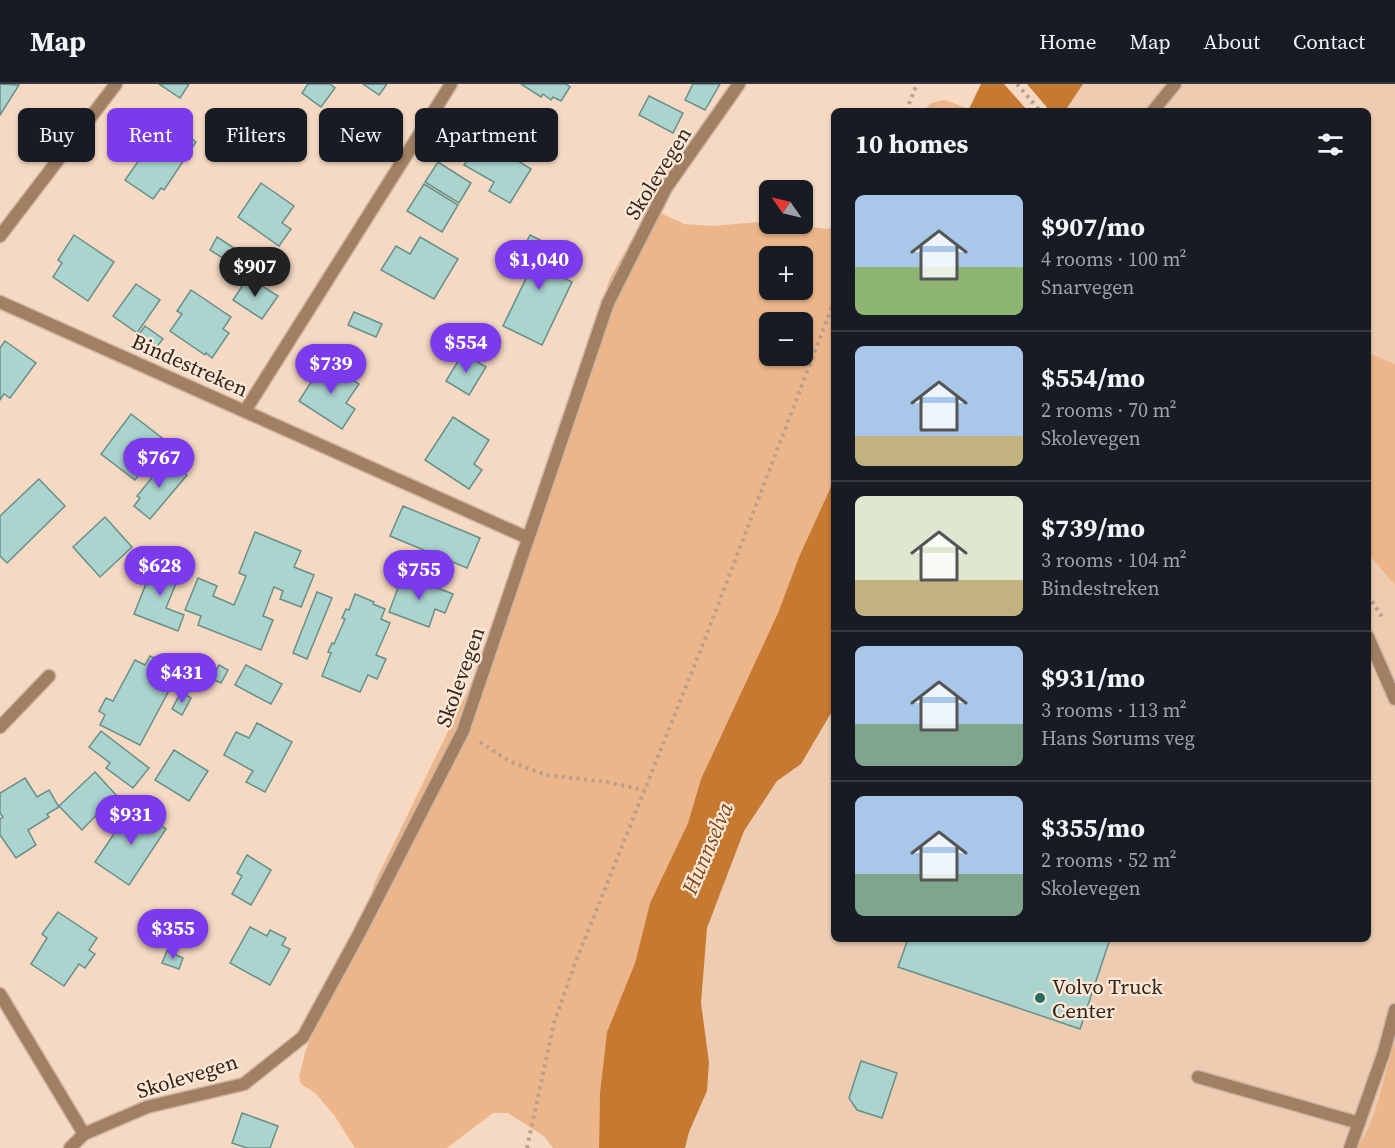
<!DOCTYPE html>
<meta charset="utf-8">
<style>
body{margin:0;font-family:"Source Serif 4",serif;background:#242831;color:#f1f3f6;height:100vh;display:flex;flex-direction:column;font-size:22px;white-space:nowrap}
*{box-sizing:border-box;margin:0}
p{font-size:20px;color:#9ea1a6}
.icon{flex:none;width:33px;height:33px;fill:none;stroke:currentColor;stroke-width:2;stroke-linecap:round;stroke-linejoin:round}
.map{position:relative;flex:1;overflow:hidden}
.sheet{position:absolute;left:831px;top:24px;width:540px;height:834px;display:flex;flex-direction:column;background:#171b24;border-radius:9px;box-shadow:0 2px 4px #0004}
.sheet>*{flex:none}
.banner{position:absolute;left:18px;top:24px;width:570px;height:54px;display:flex;gap:12px}
.needle{width:39px;rotate:304deg}
.controls{position:absolute;left:759px;top:96px;display:grid;gap:12px}
.controls a{display:grid;place-items:center;width:54px;height:54px;border-radius:9px;background:#171b24;box-shadow:0 2px 4px #0004;font-size:30px}
.price{position:absolute;translate:-50% -51px;padding:0 14px;border-radius:21px;background:#7c3aed;color:#fff;font-size:20px;line-height:39px;filter:drop-shadow(0 2px 3px #0008)}
.price::after{content:'';position:absolute;left:50%;top:36px;width:18px;height:14px;margin-left:-9px;background:inherit;clip-path:polygon(0 0,100% 0,50% 100%)}
.price.active{background:#222;color:#fff}
ul{padding:0;list-style:none}
li{display:flex;align-items:center;gap:18px;height:150px;padding:0 24px}
li+li{border-top:2px solid #363941}
li span{display:grid;place-items:center;flex:none;width:168px;height:120px;border-radius:9px;color:#555}
li>.icon{margin-inline-start:auto}
span .icon{width:72px;height:72px;fill:#fffc;stroke-width:1}
li b{font-size:26px}
h2{display:flex;justify-content:space-between;align-items:center;height:72px;padding:0 24px;font-size:26px}
.pill{padding:0 21px;border-radius:9px;background:#171b24;box-shadow:0 2px 4px #0004;font-size:21px;line-height:54px}
.pill.active{background:#7c3aed;color:#fff}
header{display:flex;align-items:center;gap:36px;box-sizing:border-box;height:84px;padding:0 30px;background:#171b24;border-bottom:2px solid #363941}
header strong{font-size:28px}
nav{display:flex;gap:33px;margin-inline-start:auto;font-size:21px}
.map>svg:first-child{display:block}
</style>
<header>
<strong>Map</strong>
<nav><a>Home</a><a>Map</a><a>About</a><a>Contact</a></nav>
</header>
<div class="map">
<svg width="1395" height="1064" viewBox="0 0 1395 1064">
<rect width="100%" height="100%" fill="#f5d9c3"/>
<!-- built -->
<g fill="#eeccb1">
<path d="M 1083,0 L 1395,0 L 1395,280 L 1368,269 L 1368,27 L 1065,27 Z"/>
<path d="M 1368,470 L 1395,501 L 1395,958 L 1387,979 L 1382,1008 L 1367,1049 L 1357,1064 L 685,1064 L 689,1048 L 707,1007 L 709,978 L 701,919 L 707,844 L 744,747 L 777,697 L 801,680 L 834,624 L 834,855 L 1368,855 Z"/>
</g>
<!-- green -->
<g fill="#edb68a" fill-rule="evenodd">
<path d="M 945,16 L 969,25 L 968,27 L 923,27 L 931,19 Z"/>
<path d="M 654,126 L 684,140 L 713,142 L 769,137 L 770,140 L 787,140 L 828,145 L 834,142 L 834,396 L 799,473 L 778,529 L 701,695 L 688,739 L 650,819 L 635,879 L 607,948 L 600,1008 L 599,1064 L 553,1064 L 545,1053 L 508,1029 L 493,1029 L 447,1064 L 355,1064 L 334,1031 L 315,1009 L 301,1000 L 299,993 L 306,965 L 361,842 L 375,798 L 473,596 L 492,538 L 518,482 L 571,309 L 610,194 L 640,141 ZM 770,172 L 802,172 L 802,206 L 770,206 ZM 770,238 L 802,238 L 802,272 L 770,272 Z"/>
<path d="M 1368,269 L 1395,280 L 1395,501 L 1368,470 Z"/>
<path d="M 1395,958 L 1395,1064 L 1357,1064 C 1379,1032 1382,994 1395,958 Z"/>
</g>
<!-- water -->
<g fill="#c67931">
<path d="M 981,0 L 1083,0 L 1065,27 L 968,27 Z"/>
<path d="M 834,396 L 834,624 L 801,680 L 777,697 L 744,747 L 707,844 L 701,919 L 709,978 L 707,1007 L 689,1048 L 685,1064 L 599,1064 L 600,1008 L 607,948 L 635,879 L 650,819 L 688,739 L 701,695 L 778,529 L 799,473 Z"/>
</g>
<!-- pier -->
<path fill="#f5d9c3" d="M 1004,0 L 1027,0 L 1050,27 L 1028,27 Z"/>
<!-- building -->
<g fill="#acd4ce" stroke="#698f89" stroke-width="1.5">
<path d="M 0,0 L 19,1 L 0,31 Z"/>
<path d="M 159,0 L 189,0 L 180,14 Z"/>
<path d="M 308,0 L 330,0 L 335,4 L 321,23 L 302,9 Z"/>
<path d="M 363,0 L 387,0 L 379,11 Z"/>
<path d="M 521,0 L 566,0 L 570,3 L 561,17 L 553,13 L 551,16 L 543,10 L 541,13 Z"/>
<path d="M 693,0 L 720,0 L 705,26 L 685,16 Z"/>
<path d="M 649,12 L 683,29 L 673,49 L 639,31 Z"/>
<path d="M 174,41 L 196,58 L 164,106 L 161,104 L 153,115 L 125,96 L 159,48 L 165,53 Z"/>
<path d="M 487,42 L 522,62 L 515,75 L 531,85 L 510,119 L 489,107 L 494,98 L 464,81 L 468,75 L 466,73 L 472,63 L 474,64 Z"/>
<path d="M 438,78 L 471,99 L 459,119 L 425,98 Z"/>
<path d="M 261,99 L 294,122 L 282,139 L 291,145 L 279,162 L 238,133 Z"/>
<path d="M 424,100 L 458,121 L 442,148 L 407,127 Z"/>
<path d="M 74,151 L 114,178 L 88,217 L 53,193 L 62,179 L 58,176 Z"/>
<path d="M 530,151 L 570,171 L 560,192 L 572,198 L 542,261 L 503,242 L 532,182 L 518,175 Z"/>
<path d="M 217,153 L 248,173 L 240,185 L 210,166 Z"/>
<path d="M 420,153 L 458,175 L 434,215 L 381,186 L 396,162 L 410,170 Z"/>
<path d="M 248,193 L 278,212 L 262,235 L 233,216 Z"/>
<path d="M 136,200 L 160,216 L 137,249 L 113,232 Z"/>
<path d="M 191,206 L 231,233 L 223,245 L 229,249 L 212,274 L 206,269 L 205,271 L 170,247 L 182,230 L 177,227 Z"/>
<path d="M 354,228 L 382,240 L 376,253 L 348,241 Z"/>
<path d="M 145,242 L 163,255 L 151,270 L 134,257 Z"/>
<path d="M 5,257 L 36,279 L 10,314 L 4,310 L 0,316 L 0,264 Z"/>
<path d="M 463,269 L 486,283 L 469,311 L 446,297 Z"/>
<path d="M 324,278 L 359,300 L 346,319 L 355,325 L 342,345 L 299,317 Z"/>
<path d="M 131,330 L 166,357 L 135,396 L 101,370 Z"/>
<path d="M 453,333 L 489,356 L 474,380 L 482,386 L 469,405 L 425,376 Z"/>
<path d="M 167,375 L 187,391 L 150,435 L 134,422 L 140,414 L 137,412 Z"/>
<path d="M 39,395 L 65,422 L 7,479 L 0,472 L 0,432 Z"/>
<path d="M 403,422 L 480,454 L 467,484 L 390,452 Z"/>
<path d="M 105,433 L 132,463 L 100,493 L 73,463 Z"/>
<path d="M 255,448 L 301,467 L 294,483 L 314,491 L 301,523 L 280,515 L 283,507 L 274,503 L 263,532 L 273,536 L 261,566 L 198,541 L 201,532 L 185,526 L 198,494 L 217,502 L 213,512 L 234,521 L 246,492 L 239,489 Z"/>
<path d="M 155,477 L 181,487 L 166,524 L 184,531 L 178,547 L 134,530 Z"/>
<path d="M 404,491 L 453,510 L 445,529 L 435,525 L 429,543 L 389,528 L 398,504 L 395,503 L 399,494 L 402,496 Z"/>
<path d="M 317,508 L 332,514 L 307,575 L 293,569 Z"/>
<path d="M 355,510 L 374,518 L 373,520 L 385,525 L 381,535 L 390,539 L 376,571 L 386,575 L 377,595 L 368,591 L 360,608 L 322,592 L 331,569 L 328,568 L 332,559 L 334,560 L 345,535 L 342,534 L 346,525 L 349,526 Z"/>
<path d="M 150,572 L 162,578 L 157,587 L 174,597 L 140,661 L 100,641 L 105,631 L 99,627 L 106,614 L 113,617 L 135,576 L 145,581 Z"/>
<path d="M 219,581 L 228,586 L 221,599 L 212,595 Z"/>
<path d="M 246,581 L 282,600 L 271,620 L 235,601 Z"/>
<path d="M 181,608 L 191,614 L 182,631 L 172,625 Z"/>
<path d="M 257,639 L 292,658 L 265,708 L 246,698 L 253,687 L 224,671 L 236,648 L 249,654 Z"/>
<path d="M 101,647 L 149,684 L 133,704 L 106,684 L 110,679 L 89,663 Z"/>
<path d="M 174,666 L 208,687 L 189,717 L 155,696 Z"/>
<path d="M 95,688 L 116,711 L 82,746 L 59,722 Z"/>
<path d="M 25,694 L 37,713 L 49,706 L 59,723 L 47,730 L 49,733 L 28,746 L 36,761 L 16,774 L 0,751 L 0,735 L 3,733 L 0,729 L 0,709 Z"/>
<path d="M 135,724 L 166,745 L 129,801 L 95,778 L 120,741 L 122,742 Z"/>
<path d="M 247,771 L 271,786 L 251,821 L 232,810 L 242,792 L 237,789 Z"/>
<path d="M 58,828 L 97,854 L 89,866 L 95,870 L 85,884 L 79,880 L 64,902 L 31,880 L 47,854 L 42,850 Z"/>
<path d="M 250,843 L 267,852 L 270,846 L 286,854 L 282,861 L 290,865 L 270,901 L 230,879 Z"/>
<path d="M 908,855 L 1110,855 L 1080,945 L 898,883 Z"/>
<path d="M 167,867 L 183,874 L 179,885 L 162,879 Z"/>
<path d="M 861,977 L 897,989 L 882,1034 L 857,1026 L 849,1014 Z"/>
<path d="M 242,1029 L 278,1042 L 270,1064 L 247,1064 L 232,1059 Z"/>
</g>
<g fill="none" stroke-linecap="round" stroke-linejoin="round">
<!-- service casing -->
<g stroke="#ceb5a2" stroke-width="15">
<path id="service" d="M 1198,993 L 1359,1039"/>
</g>
<!-- minor casing -->
<g stroke="#ceb5a2" stroke-width="15">
<g id="minor">
<path d="M 1153,27 L 1175,0"/>
<path d="M 0,152 L 116,0"/>
<path d="M 0,218 L 528,454"/>
<path d="M 245,327 L 451,0"/>
<path d="M 1368,553 L 1395,615"/>
<path d="M 0,643 L 49,592"/>
<path d="M 0,910 L 84,1050"/>
<path d="M 70,1064 L 84,1050 L 147,1023 L 244,1000 L 303,953 L 359,850 L 463,647 L 608,219 L 666,104 L 739,0"/>
<path d="M 1350,1064 L 1384,968 L 1395,926"/>
</g>
</g>
<!-- path -->
<g stroke="#b7a08f" stroke-width="4" stroke-dasharray="3 4.5" stroke-linecap="butt">
<path d="M 1017,0 L 1040,27"/>
<path d="M 906,27 L 917,0"/>
<path d="M 1368,511 L 1384,536"/>
<path d="M 480,658 L 511,678 L 546,691 L 607,698 L 644,706"/>
<path d="M 527,1064 L 554,939 L 574,882 L 705,555 L 834,217"/>
</g>
<!-- service -->
<use href="#service" stroke="#a17f63" stroke-width="12"/>
<!-- minor -->
<use href="#minor" stroke="#a17f63" stroke-width="12"/>
</g>
<!-- markers -->
<circle fill="#226b63" stroke="#fee7d5" stroke-width="2" cx="1040" cy="914" r="6"/>
<g text-anchor="middle" dominant-baseline="central" stroke-width="4.5" stroke-linejoin="round" paint-order="stroke">
<!-- street labels -->
<g font-size="21" fill="#30261d" stroke="#fee7d5">
<text transform="translate(658 89) rotate(-58)">Skolevegen</text>
<text transform="translate(190 281) rotate(24)">Bindestreken</text>
<text transform="translate(460 593) rotate(-70)">Skolevegen</text>
<text transform="translate(187 992) rotate(-17)">Skolevegen</text>
</g>
<!-- poi labels -->
<g font-size="21" fill="#30261d" stroke="#fee7d5" text-anchor="start">
<text x="1052" y="902">Volvo Truck<tspan x="1052" dy="24">Center</tspan></text>
</g>
<!-- water labels -->
<g font-size="22" font-style="italic" fill="#7c4714" stroke="#fee7d5">
<text transform="translate(707 764) rotate(-67)">Hunnselva</text>
</g>
</g>
</svg>
<div class="controls">
<a><svg class="needle" viewBox="-14 -14 28 28"><path d="M0-13l5 13h-10z" fill="#e53935"/><path d="M0 13l5-13h-10z" fill="#9ea1a6"/></svg></a>
<a>+</a>
<a>−</a>
</div>
<b class="price" style="left:539px;top:207px">$1,040</b>
<b class="price active" style="left:255px;top:214px">$907</b>
<b class="price" style="left:466px;top:290px">$554</b>
<b class="price" style="left:331px;top:311px">$739</b>
<b class="price" style="left:159px;top:405px">$767</b>
<b class="price" style="left:160px;top:513px">$628</b>
<b class="price" style="left:419px;top:517px">$755</b>
<b class="price" style="left:182px;top:620px">$431</b>
<b class="price" style="left:131px;top:762px">$931</b>
<b class="price" style="left:173px;top:876px">$355</b>
<div class="banner">
<a class="pill">Buy</a>
<a class="pill active">Rent</a>
<a class="pill">Filters</a>
<a class="pill">New</a>
<a class="pill">Apartment</a>
</div>
<section class="sheet">
<h2>10 homes<svg class="icon" aria-label="filters" viewBox="0 0 24 24"><path d="M4 7h16M4 17h16"/><circle cx="9" cy="7" r="2"/><circle cx="15" cy="17" r="2"/></svg></h2>
<ul>
<li><span style="background:linear-gradient(#a9c7e8 60%,#8fb573 0)"><svg class="icon" aria-label="home" viewBox="0 0 24 24"><path d="M3 11l9-7 9 7M6 9v11h12V9"/></svg></span><div><b>$907/mo</b><p>4 rooms · 100 m²</p><p>Snarvegen</p></div></li>
<li><span style="background:linear-gradient(#a9c7e8 75%,#c2b280 0)"><svg class="icon" aria-label="home" viewBox="0 0 24 24"><path d="M3 11l9-7 9 7M6 9v11h12V9"/></svg></span><div><b>$554/mo</b><p>2 rooms · 70 m²</p><p>Skolevegen</p></div></li>
<li><span style="background:linear-gradient(#dfe7d0 70%,#c2b280 0)"><svg class="icon" aria-label="home" viewBox="0 0 24 24"><path d="M3 11l9-7 9 7M6 9v11h12V9"/></svg></span><div><b>$739/mo</b><p>3 rooms · 104 m²</p><p>Bindestreken</p></div></li>
<li><span style="background:linear-gradient(#a9c7e8 65%,#7fa58c 0)"><svg class="icon" aria-label="home" viewBox="0 0 24 24"><path d="M3 11l9-7 9 7M6 9v11h12V9"/></svg></span><div><b>$931/mo</b><p>3 rooms · 113 m²</p><p>Hans Sørums veg</p></div></li>
<li><span style="background:linear-gradient(#a9c7e8 65%,#7fa58c 0)"><svg class="icon" aria-label="home" viewBox="0 0 24 24"><path d="M3 11l9-7 9 7M6 9v11h12V9"/></svg></span><div><b>$355/mo</b><p>2 rooms · 52 m²</p><p>Skolevegen</p></div></li>
</ul>
</section>
</div>
